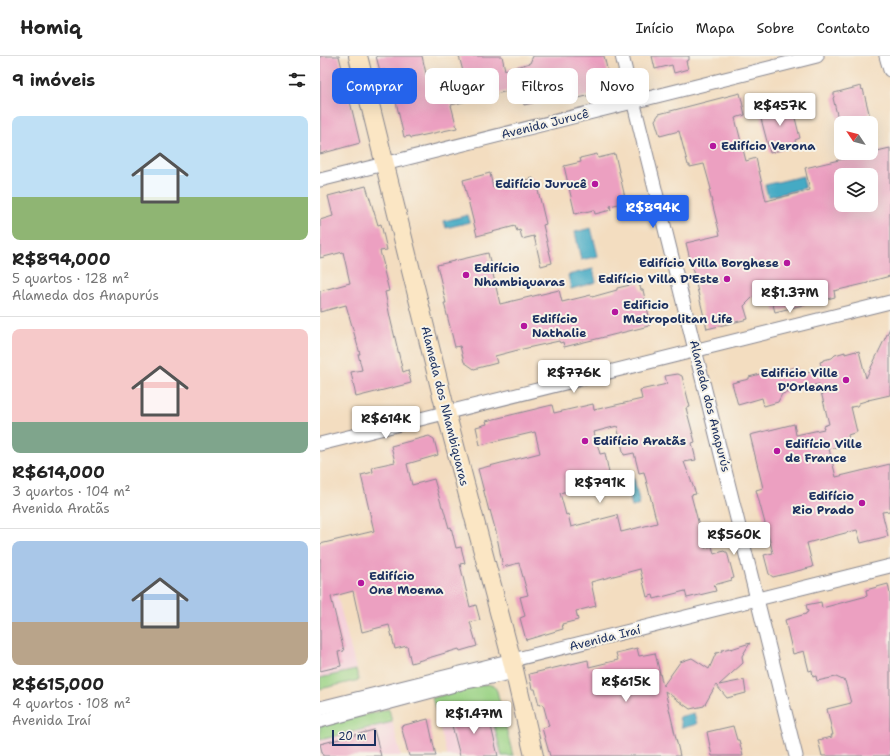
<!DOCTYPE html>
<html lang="pt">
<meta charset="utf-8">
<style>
body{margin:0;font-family:"Shantell Sans",sans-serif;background:#f6f6f6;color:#222;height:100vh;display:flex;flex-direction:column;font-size:15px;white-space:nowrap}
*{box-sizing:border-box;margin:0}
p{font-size:13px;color:#767676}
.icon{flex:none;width:22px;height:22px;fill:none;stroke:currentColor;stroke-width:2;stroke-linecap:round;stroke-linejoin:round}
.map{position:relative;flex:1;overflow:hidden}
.drawer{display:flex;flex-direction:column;background:#fff;width:320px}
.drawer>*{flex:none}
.top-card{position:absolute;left:12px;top:12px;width:380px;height:36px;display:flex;gap:8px}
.needle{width:26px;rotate:305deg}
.tools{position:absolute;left:514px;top:60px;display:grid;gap:8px}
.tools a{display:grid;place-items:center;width:44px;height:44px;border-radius:8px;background:#fff;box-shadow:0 4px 16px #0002;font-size:20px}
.scale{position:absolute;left:12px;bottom:10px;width:44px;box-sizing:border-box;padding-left:4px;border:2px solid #1b2f5e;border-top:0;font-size:11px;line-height:14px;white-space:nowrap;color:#1b2f5e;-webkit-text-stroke:3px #f7f3e8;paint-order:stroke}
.price{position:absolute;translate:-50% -34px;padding:0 9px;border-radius:4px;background:#fff;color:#222;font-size:13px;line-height:26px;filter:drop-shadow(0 1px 2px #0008)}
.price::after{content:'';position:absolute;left:50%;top:24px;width:12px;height:9px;margin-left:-6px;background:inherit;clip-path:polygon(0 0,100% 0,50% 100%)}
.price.selected{background:#2563eb;color:#fff}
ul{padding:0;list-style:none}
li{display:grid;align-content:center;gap:8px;height:212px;padding:0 12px}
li+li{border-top:1px solid #e0e0e0}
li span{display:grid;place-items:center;height:124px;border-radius:8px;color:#555}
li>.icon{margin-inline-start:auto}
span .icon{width:72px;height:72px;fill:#fffc;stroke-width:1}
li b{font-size:17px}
h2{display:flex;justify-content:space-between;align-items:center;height:48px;padding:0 12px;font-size:17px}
.pill{padding:0 14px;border-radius:8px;background:#fff;box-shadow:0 4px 16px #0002;font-size:14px;line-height:36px}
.pill.selected{background:#2563eb;color:#fff}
header{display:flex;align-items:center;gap:24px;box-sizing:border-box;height:56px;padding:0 20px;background:#fff;border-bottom:1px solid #e0e0e0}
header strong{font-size:19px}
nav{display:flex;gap:22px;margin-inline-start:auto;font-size:14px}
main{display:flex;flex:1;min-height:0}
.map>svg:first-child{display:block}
</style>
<header>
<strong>Homiq</strong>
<nav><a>Início</a><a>Mapa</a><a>Sobre</a><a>Contato</a></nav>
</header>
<main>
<section class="drawer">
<h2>9 imóveis<svg class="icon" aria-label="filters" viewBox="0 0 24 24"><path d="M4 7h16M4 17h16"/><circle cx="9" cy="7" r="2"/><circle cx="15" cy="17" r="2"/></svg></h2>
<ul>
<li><span style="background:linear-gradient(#bfe0f5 65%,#8fb573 0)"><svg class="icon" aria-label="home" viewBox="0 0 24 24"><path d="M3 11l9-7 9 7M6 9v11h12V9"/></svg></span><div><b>R$894,000</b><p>5 quartos · 128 m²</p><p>Alameda dos Anapurús</p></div></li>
<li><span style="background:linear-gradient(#f6c9c9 75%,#7fa58c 0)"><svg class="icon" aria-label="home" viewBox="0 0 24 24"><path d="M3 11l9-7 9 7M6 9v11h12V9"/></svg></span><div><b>R$614,000</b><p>3 quartos · 104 m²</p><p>Avenida Aratãs</p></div></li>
<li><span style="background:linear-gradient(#a9c7e8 65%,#b9a48a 0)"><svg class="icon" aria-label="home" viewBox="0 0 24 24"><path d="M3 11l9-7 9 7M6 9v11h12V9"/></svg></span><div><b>R$615,000</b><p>4 quartos · 108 m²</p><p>Avenida Iraí</p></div></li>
</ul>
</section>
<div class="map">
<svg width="570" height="700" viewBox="0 0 570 700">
<rect width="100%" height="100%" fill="#f7f3e8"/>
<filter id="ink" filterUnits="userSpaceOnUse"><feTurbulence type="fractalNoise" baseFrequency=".025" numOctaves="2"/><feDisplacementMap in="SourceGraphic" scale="8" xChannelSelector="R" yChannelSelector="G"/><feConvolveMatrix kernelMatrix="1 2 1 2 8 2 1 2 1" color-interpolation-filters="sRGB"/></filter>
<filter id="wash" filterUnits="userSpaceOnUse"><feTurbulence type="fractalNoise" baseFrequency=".012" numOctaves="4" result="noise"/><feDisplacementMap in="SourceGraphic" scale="16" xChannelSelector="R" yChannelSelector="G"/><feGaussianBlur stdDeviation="0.9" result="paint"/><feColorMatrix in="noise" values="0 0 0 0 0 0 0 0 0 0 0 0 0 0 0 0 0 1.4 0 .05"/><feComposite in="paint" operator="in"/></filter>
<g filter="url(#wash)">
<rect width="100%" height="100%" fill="#f3ddc0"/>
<!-- built -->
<g fill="#f5cfda">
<path d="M 17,539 L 39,624 L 0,633 L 0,543 Z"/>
<path d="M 167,628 L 174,630 L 177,635 L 193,700 L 127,700 L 112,642 Z"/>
<path d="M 69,653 L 81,700 L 0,700 L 0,670 Z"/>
</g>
<!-- green -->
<g fill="#9bd386" stroke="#5b8172">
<path d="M 36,614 L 39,624 L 0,633 L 0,622 Z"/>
<path d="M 167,628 L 174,630 L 177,635 L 193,700 L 182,700 L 168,646 L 117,658 L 112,642 Z"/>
<path d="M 69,653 L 72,666 L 0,684 L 0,670 Z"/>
</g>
<!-- water -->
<g fill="#44aac4" stroke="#306c91">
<path d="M 483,120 L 485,132 L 448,141 L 445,129 Z"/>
<path d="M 148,159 L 150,166 L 126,172 L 124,165 Z"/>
<path d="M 271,172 L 278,200 L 261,204 L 255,176 Z"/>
<path d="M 273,213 L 276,226 L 251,233 L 248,219 Z"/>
<path d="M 314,422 L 320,449 L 312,451 L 306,424 Z"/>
<path d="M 374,657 L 377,668 L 362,672 L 359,661 Z"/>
</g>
<g id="blocks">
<!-- building -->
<g fill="#eca0c1" fill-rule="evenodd">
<path d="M 0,0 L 19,0 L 40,87 L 0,98 Z"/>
<path d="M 56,0 L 102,0 L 110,35 L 146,27 L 139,0 L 182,0 L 185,14 L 210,7 L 213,0 L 284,0 L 291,29 L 286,35 L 255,43 L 252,32 L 224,39 L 225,44 L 204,49 L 200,32 L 131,49 L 137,72 L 91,82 L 90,80 L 84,81 L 72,28 L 69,28 L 65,14 L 60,15 Z"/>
<path d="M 332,0 L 369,0 L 369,4 L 366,5 L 368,13 L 354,17 L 352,9 L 335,13 Z"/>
<path d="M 541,30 L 542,34 L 543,33 L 551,65 L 545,67 L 519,67 L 513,42 L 514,41 L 514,37 Z"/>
<path d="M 420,37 L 425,59 L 415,62 L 426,105 L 436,102 L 446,145 L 490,134 L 485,112 L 570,92 L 570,220 L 548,226 L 548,227 L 514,235 L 515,241 L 455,256 L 447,227 L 424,250 L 428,263 L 387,273 L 366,187 L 400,179 L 389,134 L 391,133 L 384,108 L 370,111 L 370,109 L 368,109 L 359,75 L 340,80 L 335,64 L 339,58 ZM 521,119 L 551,119 L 551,149 L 521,149 Z"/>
<path d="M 471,46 L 480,82 L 475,84 L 476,90 L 450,97 L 439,55 Z"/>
<path d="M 277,98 L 278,102 L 295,98 L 306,146 L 290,150 L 291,154 L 275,158 L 274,154 L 255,158 L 244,110 L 261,106 L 260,102 Z"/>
<path d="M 170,117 L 173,132 L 213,122 L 215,130 L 217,130 L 226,168 L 223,169 L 232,207 L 221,210 L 214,180 L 202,183 L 200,174 L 197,175 L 195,170 L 157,180 L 143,124 Z"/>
<path d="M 46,130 L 58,169 L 61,168 L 67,194 L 60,195 L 64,210 L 63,211 L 69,235 L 65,236 L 70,261 L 83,316 L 88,314 L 91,327 L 36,341 L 31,316 L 42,314 L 38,298 L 40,298 L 26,249 L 0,256 L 0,235 L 30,227 L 23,196 L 0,202 L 0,164 L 13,160 L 8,140 Z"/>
<path d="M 168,197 L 180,248 L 239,234 L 242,246 L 271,239 L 272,241 L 297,234 L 297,232 L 319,227 L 321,234 L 323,234 L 327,252 L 331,267 L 329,267 L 329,270 L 244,291 L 243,286 L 240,287 L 239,285 L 198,294 L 175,300 L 177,307 L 154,313 L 144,306 L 140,290 L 135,291 L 124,247 L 126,247 L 117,209 Z"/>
<path d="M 570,272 L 570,339 L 548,344 L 549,344 L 539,347 L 537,350 L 531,351 L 537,376 L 528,379 L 530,388 L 509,393 L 516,421 L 570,408 L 570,455 L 562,456 L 568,480 L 541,487 L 537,474 L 487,487 L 493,511 L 453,521 L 449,518 L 444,499 L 453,497 L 436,434 L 443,432 L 430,379 L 474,368 L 476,379 L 504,373 L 503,370 L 509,368 L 499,328 L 462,338 L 458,346 L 444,350 L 442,342 L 418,349 L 412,327 L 429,323 L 429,321 L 459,313 L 460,315 L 477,311 L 479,319 L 502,313 L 500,306 L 503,305 L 503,304 L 512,302 L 515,299 L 525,296 L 525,298 L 536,295 L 536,296 L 539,295 L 546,322 Z"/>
<path d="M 358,318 L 362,320 L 370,351 L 366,352 L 375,386 L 372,387 L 376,404 L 364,406 L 376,438 L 371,439 L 385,492 L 392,490 L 394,498 L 404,495 L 405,496 L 407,496 L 414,522 L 411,523 L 412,524 L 394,529 L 396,535 L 367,542 L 365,535 L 334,543 L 333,539 L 327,541 L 320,513 L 271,526 L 276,550 L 256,555 L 258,564 L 242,568 L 243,573 L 206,584 L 200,562 L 205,560 L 200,541 L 208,539 L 199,507 L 183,511 L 176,476 L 170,454 L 169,455 L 158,413 L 220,397 L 215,376 L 160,389 L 156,371 L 167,368 L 166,365 L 232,349 L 234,357 L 273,348 L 274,354 L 322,343 L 320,334 L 347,328 L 345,320 ZM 297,370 L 304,399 L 314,397 L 319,417 L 324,416 L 337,467 L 301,476 L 297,459 L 251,471 L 248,458 L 246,459 L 240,437 L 254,433 L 252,426 L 289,417 L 285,397 L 280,398 L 274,376 Z"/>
<path d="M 109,380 L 114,383 L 118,399 L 87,408 L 92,429 L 114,423 L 122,451 L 123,451 L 129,472 L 131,471 L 136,492 L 141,491 L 145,507 L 140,508 L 150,551 L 156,549 L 160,564 L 150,566 L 157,590 L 140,595 L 139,593 L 91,607 L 87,590 L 75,593 L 69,569 L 42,576 L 33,535 L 11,541 L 24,595 L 18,596 L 21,610 L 0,615 L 0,488 L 54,475 L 41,419 L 53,416 L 52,411 L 75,406 L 71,390 Z"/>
<path d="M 568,528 L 570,538 L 570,700 L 502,700 L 498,684 L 512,681 L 511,679 L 513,679 L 507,653 L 531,647 L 525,625 L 516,621 L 497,625 L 496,620 L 493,621 L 492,614 L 489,615 L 484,595 L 473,598 L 465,564 L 486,558 L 486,557 L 488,556 L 486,549 L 501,546 L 502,552 L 547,540 L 546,534 Z"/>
<path d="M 430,587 L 422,600 L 423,607 L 399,629 L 424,624 L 426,637 L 407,642 L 396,629 L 384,650 L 370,653 L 345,635 L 360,700 L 230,700 L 222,672 L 229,670 L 223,648 L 219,649 L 215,633 L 212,633 L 209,618 L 268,604 L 269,611 L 298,604 L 296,597 L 317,592 L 319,600 L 335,597 L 343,630 L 360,606 L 372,602 L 389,613 L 396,597 L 401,596 L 402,594 L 410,592 L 411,593 Z"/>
<path d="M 167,653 L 178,700 L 140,700 L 130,662 Z"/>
<path d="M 108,663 L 116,700 L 89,700 L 81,670 Z"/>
<path d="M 413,670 L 417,684 L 419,684 L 423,700 L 392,700 L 387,676 Z"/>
<path d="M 54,674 L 61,700 L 3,700 L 0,688 Z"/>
</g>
</g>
</g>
<g filter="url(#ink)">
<use href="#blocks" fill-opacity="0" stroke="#87868f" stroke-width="1"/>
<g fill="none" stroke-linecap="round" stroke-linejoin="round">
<!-- street casing -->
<g stroke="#87868f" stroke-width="15">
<g id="street">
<path d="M 302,0 L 476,700"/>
<path d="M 566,0 L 570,14"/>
<path d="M 0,124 L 497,0"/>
<path d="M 0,388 L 570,246"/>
<path d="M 0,652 L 570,510"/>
<path d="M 0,665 L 142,627 L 195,616"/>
</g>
</g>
<!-- secondary casing -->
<g stroke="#87868f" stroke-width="20">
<path id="secondary" d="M 38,0 L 126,356 L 192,605 L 214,700"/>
</g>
<!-- street -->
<use href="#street" stroke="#fff" stroke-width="13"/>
<!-- secondary -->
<use href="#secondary" stroke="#fbe6c4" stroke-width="18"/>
</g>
</g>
<!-- markers -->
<g fill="#b5179e" stroke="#f7f3e8" stroke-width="1.5">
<circle cx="393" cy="90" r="4"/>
<circle cx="275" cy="128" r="4"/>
<circle cx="467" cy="207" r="4"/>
<circle cx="146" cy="219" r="4"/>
<circle cx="407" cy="223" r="4"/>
<circle cx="295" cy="256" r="4"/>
<circle cx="204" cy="270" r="4"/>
<circle cx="526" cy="324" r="4"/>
<circle cx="265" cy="385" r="4"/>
<circle cx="457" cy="395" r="4"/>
<circle cx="542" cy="447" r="4"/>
<circle cx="41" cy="527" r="4"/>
</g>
<g text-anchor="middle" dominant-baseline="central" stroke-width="4" stroke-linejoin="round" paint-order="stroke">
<!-- street labels -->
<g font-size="12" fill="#1b2f5e" stroke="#f7f3e8">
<text transform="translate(225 68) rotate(-14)">Avenida Jurucê</text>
<text transform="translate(125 350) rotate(76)">Alameda dos Nhambiquaras</text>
<text transform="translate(390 350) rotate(76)">Alameda dos Anapurús</text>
<text transform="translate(285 582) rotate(-14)">Avenida Iraí</text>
</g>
<!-- poi labels -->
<g font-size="12" font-weight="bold" fill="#1b2f5e" stroke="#f7f3e8" text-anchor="start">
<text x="401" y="90">Edifício Verona</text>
<text x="267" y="128" text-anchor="end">Edifício Jurucê</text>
<text x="459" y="207" text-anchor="end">Edifício Villa Borghese</text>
<text x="154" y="212">Edifício<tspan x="154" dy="14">Nhambiquaras</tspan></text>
<text x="399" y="223" text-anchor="end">Edifício Villa D'Este</text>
<text x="303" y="249">Edificio<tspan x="303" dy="14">Metropolitan Life</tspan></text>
<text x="212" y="263">Edifício<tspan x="212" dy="14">Nathalie</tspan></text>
<text x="518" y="317" text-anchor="end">Edificio Ville<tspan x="518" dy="14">D'Orleans</tspan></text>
<text x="273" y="385">Edifício Aratãs</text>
<text x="465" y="388">Edifício Ville<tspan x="465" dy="14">de France</tspan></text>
<text x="534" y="440" text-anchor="end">Edifício<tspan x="534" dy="14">Rio Prado</tspan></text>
<text x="49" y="520">Edifício<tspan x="49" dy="14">One Moema</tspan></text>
</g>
</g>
</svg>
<div class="tools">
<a><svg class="needle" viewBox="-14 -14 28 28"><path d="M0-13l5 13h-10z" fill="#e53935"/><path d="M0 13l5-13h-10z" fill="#767676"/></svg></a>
<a><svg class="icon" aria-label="layers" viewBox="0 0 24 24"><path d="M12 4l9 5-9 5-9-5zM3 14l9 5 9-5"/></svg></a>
</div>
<div class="scale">20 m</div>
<b class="price" style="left:460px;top:71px">R$457K</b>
<b class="price selected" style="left:333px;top:173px">R$894K</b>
<b class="price" style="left:470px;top:258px">R$1.37M</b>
<b class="price" style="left:254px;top:338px">R$776K</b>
<b class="price" style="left:66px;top:384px">R$614K</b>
<b class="price" style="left:280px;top:448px">R$791K</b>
<b class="price" style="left:414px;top:500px">R$560K</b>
<b class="price" style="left:306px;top:647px">R$615K</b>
<b class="price" style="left:154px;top:679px">R$1.47M</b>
<div class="top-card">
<a class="pill selected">Comprar</a>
<a class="pill">Alugar</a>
<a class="pill">Filtros</a>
<a class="pill">Novo</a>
</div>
</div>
</main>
